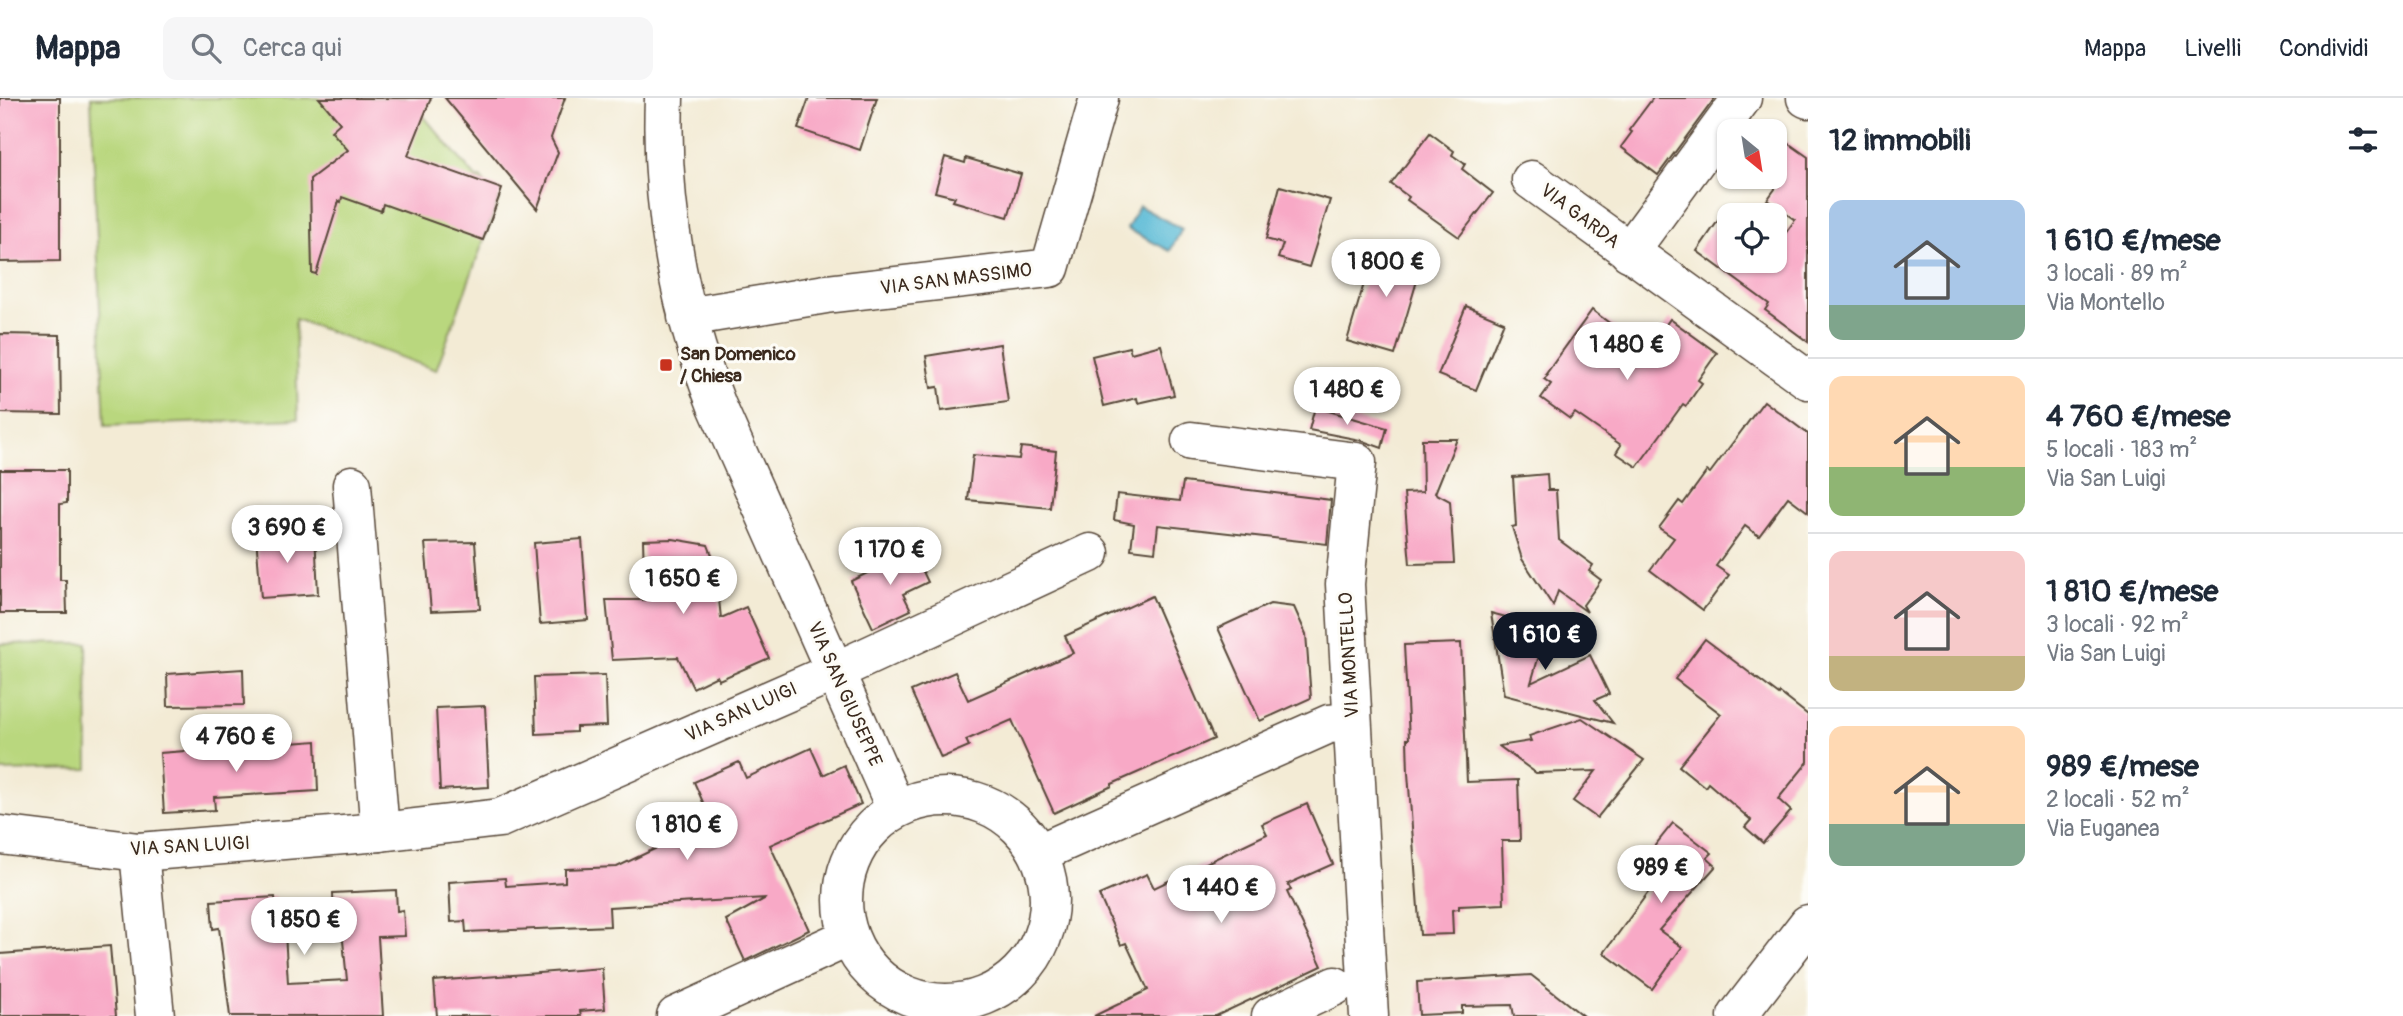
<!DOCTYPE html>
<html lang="it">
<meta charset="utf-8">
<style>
body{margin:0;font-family:Pangolin,sans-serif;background:#f6f6f7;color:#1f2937;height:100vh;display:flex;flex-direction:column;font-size:26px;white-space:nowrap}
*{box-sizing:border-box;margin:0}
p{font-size:23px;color:#747a83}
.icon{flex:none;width:38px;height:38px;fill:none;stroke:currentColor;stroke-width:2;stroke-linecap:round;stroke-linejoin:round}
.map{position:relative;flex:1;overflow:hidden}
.sheet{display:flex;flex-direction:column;background:#fff;width:595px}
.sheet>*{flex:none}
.needle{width:46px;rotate:150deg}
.tools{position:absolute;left:1717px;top:21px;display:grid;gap:14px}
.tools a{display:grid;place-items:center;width:70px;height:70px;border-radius:14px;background:#fff;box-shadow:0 2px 5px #0004;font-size:35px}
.price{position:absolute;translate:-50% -60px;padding:0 16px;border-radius:24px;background:#fff;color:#222;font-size:23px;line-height:46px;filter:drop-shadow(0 2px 4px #0008)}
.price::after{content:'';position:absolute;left:50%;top:42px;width:21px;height:16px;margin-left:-10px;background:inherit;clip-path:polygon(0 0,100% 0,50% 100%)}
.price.selected{background:#111827;color:#fff}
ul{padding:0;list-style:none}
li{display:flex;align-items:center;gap:21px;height:175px;padding:0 21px}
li+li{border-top:2px solid #e0e1e3}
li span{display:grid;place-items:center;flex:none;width:196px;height:140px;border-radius:14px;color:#555}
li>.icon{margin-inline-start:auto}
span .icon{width:84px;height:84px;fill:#fffc;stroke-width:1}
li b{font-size:30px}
h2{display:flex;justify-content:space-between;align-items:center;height:84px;padding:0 21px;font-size:30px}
header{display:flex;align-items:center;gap:42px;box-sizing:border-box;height:98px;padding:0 35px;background:#fff;border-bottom:2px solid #e0e1e3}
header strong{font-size:33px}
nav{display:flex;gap:38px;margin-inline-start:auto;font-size:24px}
.search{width:490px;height:63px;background:#f6f6f7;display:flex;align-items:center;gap:18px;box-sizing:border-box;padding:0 24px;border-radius:14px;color:#747a83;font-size:26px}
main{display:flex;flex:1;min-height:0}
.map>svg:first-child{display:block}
</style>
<header>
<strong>Mappa</strong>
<div class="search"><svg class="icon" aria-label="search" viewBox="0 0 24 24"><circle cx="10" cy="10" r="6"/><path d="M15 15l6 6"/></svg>Cerca qui</div>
<nav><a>Mappa</a><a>Livelli</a><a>Condividi</a></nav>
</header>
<main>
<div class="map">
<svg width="1808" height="918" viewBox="0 0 1808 918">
<rect width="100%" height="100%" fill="#fdfcf7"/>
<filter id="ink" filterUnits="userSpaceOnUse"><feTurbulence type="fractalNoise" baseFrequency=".0143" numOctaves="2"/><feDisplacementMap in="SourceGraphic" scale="14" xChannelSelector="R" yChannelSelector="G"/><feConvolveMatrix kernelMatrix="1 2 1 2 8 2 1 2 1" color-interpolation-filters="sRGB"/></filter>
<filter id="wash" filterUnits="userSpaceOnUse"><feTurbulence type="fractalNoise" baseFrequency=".00686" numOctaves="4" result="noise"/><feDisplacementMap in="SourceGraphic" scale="28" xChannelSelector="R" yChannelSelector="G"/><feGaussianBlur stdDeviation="1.57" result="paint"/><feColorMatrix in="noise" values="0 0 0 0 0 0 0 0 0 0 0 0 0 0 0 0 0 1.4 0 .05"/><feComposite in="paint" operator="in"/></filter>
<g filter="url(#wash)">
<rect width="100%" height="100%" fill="#f3ebd5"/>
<!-- green -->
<g fill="#b9d77e" stroke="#7a804e" stroke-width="2">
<path d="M 91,0 L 408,0 L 477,81 L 480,80 L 499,101 L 436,272 L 295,221 L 298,321 L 105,328 Z"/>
<path d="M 87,545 L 88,671 L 0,673 L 0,546 Z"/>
</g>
<!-- water -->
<path fill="#57b9d5" stroke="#49727a" stroke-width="2" d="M 1139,108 L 1182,131 L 1170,153 L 1127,131 Z"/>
<g id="blocks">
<!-- building -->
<g fill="#f8a9c6">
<path d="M 0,0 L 60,0 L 60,163 L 0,164 Z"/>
<path d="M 319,0 L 431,0 L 408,58 L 502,91 L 483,142 L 383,106 L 381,113 L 342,99 L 341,104 L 339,103 L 316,176 L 312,175 L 310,81 L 348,52 L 331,33 L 340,25 Z"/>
<path d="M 445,0 L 565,0 L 551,40 L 558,54 L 537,111 Z"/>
<path d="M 809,0 L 877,0 L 860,52 L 798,31 Z"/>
<path d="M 1653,0 L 1715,0 L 1658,77 L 1621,49 L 1632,34 L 1629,32 Z"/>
<path d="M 1430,35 L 1454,53 L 1452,57 L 1465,66 L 1462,71 L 1493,95 L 1459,139 L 1407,102 L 1409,99 L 1391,86 Z"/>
<path d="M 1774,35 L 1808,59 L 1808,244 L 1765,212 L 1769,206 L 1697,153 L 1729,107 L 1729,163 L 1774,163 L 1774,151 L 1795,122 L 1767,102 L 1775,91 Z"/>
<path d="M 945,59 L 965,65 L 966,60 L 1021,76 L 1008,119 L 953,103 L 955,99 L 935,94 Z"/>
<path d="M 1280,88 L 1330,102 L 1309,169 L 1278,160 L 1283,146 L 1266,141 Z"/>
<path d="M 1376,145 L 1424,159 L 1395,257 L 1347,243 Z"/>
<path d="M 1466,208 L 1504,224 L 1476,292 L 1438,277 Z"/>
<path d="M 1592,212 L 1647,253 L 1670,221 L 1717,255 L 1698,282 L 1702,285 L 1686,308 L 1683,306 L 1637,369 L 1616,355 L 1621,347 L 1575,315 L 1570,321 L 1541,300 L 1551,286 L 1544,281 L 1548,277 L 1546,276 Z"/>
<path d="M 0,236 L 60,237 L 61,316 L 0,315 Z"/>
<path d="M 1000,246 L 1008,304 L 941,313 L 938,289 L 931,290 L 926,258 Z"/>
<path d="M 1161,247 L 1174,297 L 1138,305 L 1137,300 L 1104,308 L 1092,258 L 1129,249 L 1131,255 Z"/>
<path d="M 1764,303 L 1808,336 L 1808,414 L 1788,399 L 1759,438 L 1745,428 L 1716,468 L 1729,477 L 1703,512 L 1650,472 L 1674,440 L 1659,430 L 1679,403 L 1683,406 L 1707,373 L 1710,375 Z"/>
<path d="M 1315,309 L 1387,330 L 1382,350 L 1360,342 L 1309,332 Z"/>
<path d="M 1422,341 L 1457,341 L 1435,395 L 1450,403 L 1454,465 L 1410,466 L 1404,395 L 1423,394 Z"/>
<path d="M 1021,349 L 1056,353 L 1050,410 L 968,402 L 973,357 L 1019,361 Z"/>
<path d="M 0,372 L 67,372 L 67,405 L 60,406 L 60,482 L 66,482 L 67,515 L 0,515 Z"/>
<path d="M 1547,376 L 1548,392 L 1556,392 L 1559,442 L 1593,467 L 1589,473 L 1601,482 L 1583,507 L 1587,514 L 1558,493 L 1553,508 L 1522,461 L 1512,429 L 1516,428 L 1513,379 Z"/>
<path d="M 1183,384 L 1331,402 L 1327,446 L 1158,427 L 1155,454 L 1131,451 L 1134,426 L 1114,422 L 1117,396 L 1180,403 Z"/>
<path d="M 315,435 L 318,496 L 261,500 L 256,438 Z"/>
<path d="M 582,441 L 588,522 L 540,526 L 534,445 Z"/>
<path d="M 673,441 L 708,447 L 715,465 L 721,520 L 746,509 L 769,560 L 719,582 L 717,578 L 693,590 L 678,559 L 612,562 L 606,502 L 645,502 L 643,442 Z"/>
<path d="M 475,444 L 480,511 L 431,513 L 425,445 Z"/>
<path d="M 909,444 L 928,484 L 903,496 L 911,512 L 873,530 L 851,483 L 898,460 Z"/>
<path d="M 1152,498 L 1214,641 L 1112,686 L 1112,688 L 1054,715 L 1012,622 L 966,642 L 969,648 L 941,660 L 911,593 L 955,574 L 968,602 L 1073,555 L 1065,538 Z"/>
<path d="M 1270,506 L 1294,509 L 1306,536 L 1311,600 L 1260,623 L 1218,530 Z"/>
<path d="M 1491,515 L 1547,530 L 1531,585 L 1590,557 L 1609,596 L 1595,602 L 1613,625 L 1504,597 Z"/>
<path d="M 1705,541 L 1779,597 L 1780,595 L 1808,617 L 1808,664 L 1778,701 L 1791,713 L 1763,745 L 1745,729 L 1751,722 L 1708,685 L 1705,689 L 1679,668 L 1721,616 L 1675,581 Z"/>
<path d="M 1461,545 L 1467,684 L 1518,682 L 1520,743 L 1502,743 L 1504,806 L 1459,808 L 1459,811 L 1452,812 L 1453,836 L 1420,837 L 1408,675 L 1407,641 L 1409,641 L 1404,547 Z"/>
<path d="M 243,571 L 244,607 L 168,608 L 167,576 Z"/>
<path d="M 605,577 L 607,628 L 576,629 L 576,634 L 536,636 L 534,579 Z"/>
<path d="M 485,608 L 489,689 L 440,692 L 436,610 Z"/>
<path d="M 1582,620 L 1644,662 L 1597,720 L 1573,703 L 1596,673 L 1536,675 L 1499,648 L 1531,643 L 1529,638 Z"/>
<path d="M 316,643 L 318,693 L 214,699 L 215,712 L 164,715 L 160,655 Z"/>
<path d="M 811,650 L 823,677 L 844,667 L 861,706 L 770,747 L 809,832 L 745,863 L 726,822 L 766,800 L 609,809 L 610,828 L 466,834 L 465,823 L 451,824 L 449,784 L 505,780 L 506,788 L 565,784 L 565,771 L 617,769 L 663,747 L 660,742 L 710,720 L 694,684 L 739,664 L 746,680 Z"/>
<path d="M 1307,706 L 1333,766 L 1288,786 L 1291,792 L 1287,794 L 1322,868 L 1216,918 L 1094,918 L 1148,892 L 1126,845 L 1121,847 L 1099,797 L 1147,776 L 1154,790 L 1267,736 L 1262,726 Z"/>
<path d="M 1673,725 L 1712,755 L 1707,760 L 1716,768 L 1659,832 L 1682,849 L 1652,891 L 1604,855 L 1655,785 L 1637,770 Z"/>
<path d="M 396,792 L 397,813 L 403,812 L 405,838 L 378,839 L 383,918 L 230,918 L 219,830 L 213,831 L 211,803 L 275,799 L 277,818 L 284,818 L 288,885 L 347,882 L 341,823 L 334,823 L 333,795 Z"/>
<path d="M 110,848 L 116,918 L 0,918 L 0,856 Z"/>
<path d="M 602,870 L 605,911 L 580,913 L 581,918 L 437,918 L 434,883 Z"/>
<path d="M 1531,877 L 1583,918 L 1514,918 L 1512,907 L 1462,908 L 1462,915 L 1419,917 L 1417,884 Z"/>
</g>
</g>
</g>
<g filter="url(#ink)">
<use href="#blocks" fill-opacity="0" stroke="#574739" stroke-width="2"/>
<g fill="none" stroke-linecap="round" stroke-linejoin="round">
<!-- minor casing -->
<g stroke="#574739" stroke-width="41">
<g id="minor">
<path d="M 664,0 C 660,106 678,209 717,308 L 896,711"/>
<path d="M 1806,0 L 1808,1"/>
<path d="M 1531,82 L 1808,282"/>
<path d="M 1629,154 L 1742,0"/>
<path d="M 687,219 L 826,196 L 1050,170 L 1099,0"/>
<path d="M 1191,343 L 1357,364 L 1345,486 L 1369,918"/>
<path d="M 352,387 L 380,734"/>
<circle cx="946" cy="802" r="103"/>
<path d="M 0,737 L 139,754 L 380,734 L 500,720 L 836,573 L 1090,455"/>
<path d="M 139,754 L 155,918"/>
<path d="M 1039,755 L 1329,626 L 1352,624"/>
<path d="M 676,918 L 849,839"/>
<path d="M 1271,918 L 1335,888"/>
<path d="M 1737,918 L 1808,826"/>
</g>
</g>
<!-- minor -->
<use href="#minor" stroke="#fff" stroke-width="38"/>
</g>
</g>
<!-- markers -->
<rect fill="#c8321e" stroke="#fdfcf7" stroke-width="2.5" x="659" y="260" width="14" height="14" rx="3.5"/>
<g text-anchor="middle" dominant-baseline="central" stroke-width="6" stroke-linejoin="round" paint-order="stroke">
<!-- street labels -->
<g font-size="19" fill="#3b2a1e" stroke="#fdfcf7">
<text transform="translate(1580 118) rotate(37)">VIA GARDA</text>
<text transform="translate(956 181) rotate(-7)">VIA SAN MASSIMO</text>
<text transform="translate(1349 557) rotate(-93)">VIA MONTELLO</text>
<text transform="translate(845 596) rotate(66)">VIA SAN GIUSEPPE</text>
<text transform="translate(741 614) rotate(-24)">VIA SAN LUIGI</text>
<text transform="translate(190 748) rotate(-3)">VIA SAN LUIGI</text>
</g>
<!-- poi labels -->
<g font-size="19" font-weight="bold" fill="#3b2a1e" stroke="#fdfcf7" text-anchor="start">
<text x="680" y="256">San Domenico<tspan x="680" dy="22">/ Chiesa</tspan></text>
</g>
</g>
</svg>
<div class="tools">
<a><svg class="needle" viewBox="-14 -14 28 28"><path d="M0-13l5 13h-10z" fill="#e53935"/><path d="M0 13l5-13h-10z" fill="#747a83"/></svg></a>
<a><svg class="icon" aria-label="locate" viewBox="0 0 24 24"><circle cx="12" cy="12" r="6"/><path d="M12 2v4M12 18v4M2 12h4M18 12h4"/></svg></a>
</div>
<b class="price" style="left:1386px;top:201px">1 800 €</b>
<b class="price" style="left:1627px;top:284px">1 480 €</b>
<b class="price" style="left:1347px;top:329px">1 480 €</b>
<b class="price" style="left:287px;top:467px">3 690 €</b>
<b class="price" style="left:890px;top:489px">1 170 €</b>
<b class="price" style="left:683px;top:518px">1 650 €</b>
<b class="price selected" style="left:1545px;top:574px">1 610 €</b>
<b class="price" style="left:236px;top:676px">4 760 €</b>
<b class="price" style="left:687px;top:764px">1 810 €</b>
<b class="price" style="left:1661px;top:807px">989 €</b>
<b class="price" style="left:1221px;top:827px">1 440 €</b>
<b class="price" style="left:304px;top:859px">1 850 €</b>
</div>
<section class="sheet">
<h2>12 immobili<svg class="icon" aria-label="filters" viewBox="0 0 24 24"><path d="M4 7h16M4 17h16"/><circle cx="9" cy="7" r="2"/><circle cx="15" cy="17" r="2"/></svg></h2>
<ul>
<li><span style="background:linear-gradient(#a9c7e8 75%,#7fa58c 0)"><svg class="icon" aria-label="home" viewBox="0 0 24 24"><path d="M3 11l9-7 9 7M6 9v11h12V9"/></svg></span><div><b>1 610 €/mese</b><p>3 locali · 89 m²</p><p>Via Montello</p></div></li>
<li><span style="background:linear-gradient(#ffd9b3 65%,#8fb573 0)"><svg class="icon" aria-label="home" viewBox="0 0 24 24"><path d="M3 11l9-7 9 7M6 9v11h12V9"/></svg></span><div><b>4 760 €/mese</b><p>5 locali · 183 m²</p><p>Via San Luigi</p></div></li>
<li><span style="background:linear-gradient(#f6c9c9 75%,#c2b280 0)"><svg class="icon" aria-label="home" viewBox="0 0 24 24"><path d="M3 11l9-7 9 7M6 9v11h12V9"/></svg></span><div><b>1 810 €/mese</b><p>3 locali · 92 m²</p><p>Via San Luigi</p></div></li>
<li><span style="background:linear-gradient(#ffd9b3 70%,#7fa58c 0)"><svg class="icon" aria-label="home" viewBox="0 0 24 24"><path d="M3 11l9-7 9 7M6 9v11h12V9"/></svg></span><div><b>989 €/mese</b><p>2 locali · 52 m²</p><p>Via Euganea</p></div></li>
</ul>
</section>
</main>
